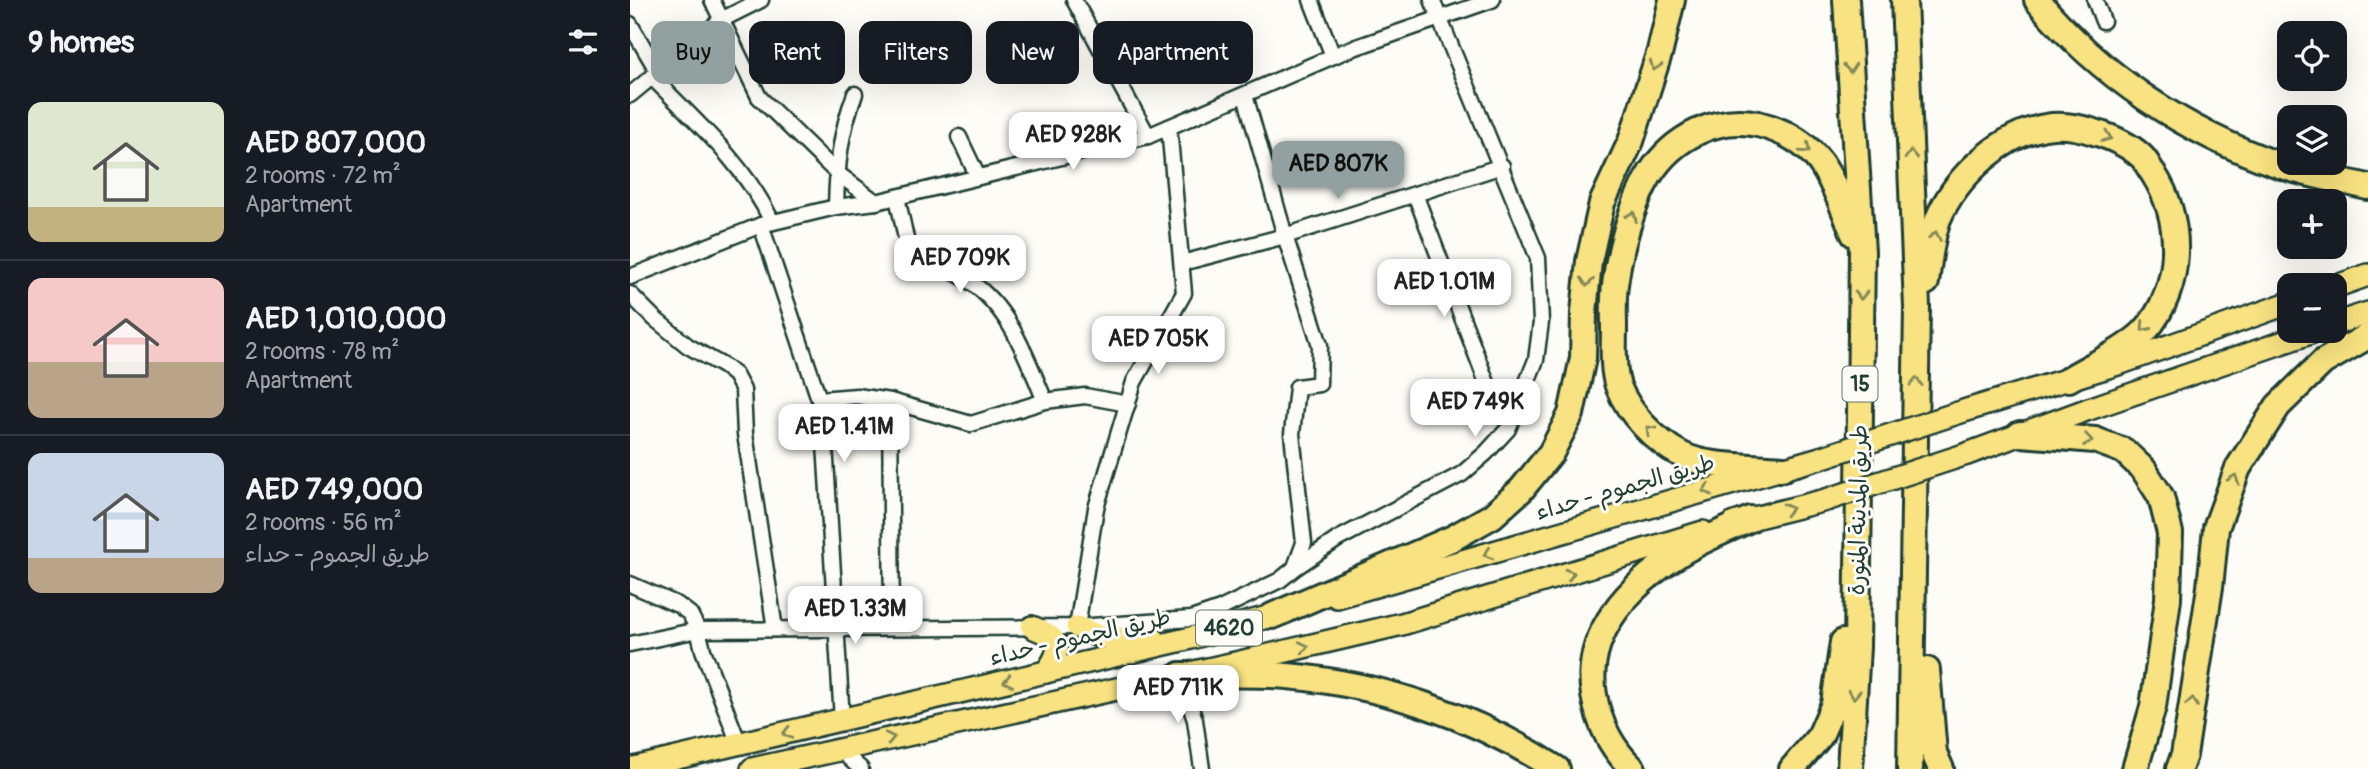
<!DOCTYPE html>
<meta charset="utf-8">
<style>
body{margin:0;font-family:Pangolin,"Playpen Sans Arabic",sans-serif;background:#242831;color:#f1f3f6;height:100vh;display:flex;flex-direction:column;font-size:26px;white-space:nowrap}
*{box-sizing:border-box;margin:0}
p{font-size:23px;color:#9ea1a6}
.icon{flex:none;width:38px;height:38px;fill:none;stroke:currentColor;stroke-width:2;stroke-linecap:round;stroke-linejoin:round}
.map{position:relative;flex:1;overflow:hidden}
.details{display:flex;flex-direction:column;background:#171b24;width:630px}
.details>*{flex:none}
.top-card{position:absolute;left:21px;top:21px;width:665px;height:63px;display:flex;gap:14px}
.buttons{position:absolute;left:1647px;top:21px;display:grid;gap:14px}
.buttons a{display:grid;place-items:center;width:70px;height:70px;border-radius:14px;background:#171b24;box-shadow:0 7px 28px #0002;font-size:35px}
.price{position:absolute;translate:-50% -60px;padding:0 16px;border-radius:14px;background:#fff;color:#222;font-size:23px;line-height:46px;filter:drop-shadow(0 2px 4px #0008)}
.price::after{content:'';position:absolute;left:50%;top:42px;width:21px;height:16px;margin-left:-10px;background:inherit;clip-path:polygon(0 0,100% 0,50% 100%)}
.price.selected{background:#92a19f;color:#111}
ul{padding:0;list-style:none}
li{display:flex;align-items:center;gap:21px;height:175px;padding:0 28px}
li+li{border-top:2px solid #363941}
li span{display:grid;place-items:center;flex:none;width:196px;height:140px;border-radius:14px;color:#555}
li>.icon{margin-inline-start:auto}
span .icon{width:84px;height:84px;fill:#fffc;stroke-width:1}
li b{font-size:30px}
h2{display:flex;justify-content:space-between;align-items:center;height:84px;padding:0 28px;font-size:30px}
.tag{padding:0 24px;border-radius:14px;background:#171b24;box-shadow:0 7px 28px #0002;font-size:24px;line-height:63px}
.tag.selected{background:#92a19f;color:#111}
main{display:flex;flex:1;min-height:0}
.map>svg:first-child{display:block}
</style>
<main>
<section class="details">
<h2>9 homes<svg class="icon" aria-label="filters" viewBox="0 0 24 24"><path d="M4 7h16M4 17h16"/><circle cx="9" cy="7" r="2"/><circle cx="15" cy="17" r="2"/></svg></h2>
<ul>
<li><span style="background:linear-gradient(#dfe7d0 75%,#c2b280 0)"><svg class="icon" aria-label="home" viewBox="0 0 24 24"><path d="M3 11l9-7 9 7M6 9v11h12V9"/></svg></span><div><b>AED 807,000</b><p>2 rooms · 72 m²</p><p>Apartment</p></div></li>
<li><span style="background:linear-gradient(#f6c9c9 60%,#b9a48a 0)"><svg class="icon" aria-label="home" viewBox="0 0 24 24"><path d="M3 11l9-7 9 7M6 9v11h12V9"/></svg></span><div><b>AED 1,010,000</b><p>2 rooms · 78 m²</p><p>Apartment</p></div></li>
<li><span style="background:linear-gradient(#c9d6e8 75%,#b9a48a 0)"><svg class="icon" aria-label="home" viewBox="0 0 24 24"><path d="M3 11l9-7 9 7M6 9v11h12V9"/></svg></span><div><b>AED 749,000</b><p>2 rooms · 56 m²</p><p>طريق الجموم - حداء</p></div></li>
</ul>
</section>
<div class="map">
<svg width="1738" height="769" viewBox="0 0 1738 769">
<rect width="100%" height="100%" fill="#fdfcf7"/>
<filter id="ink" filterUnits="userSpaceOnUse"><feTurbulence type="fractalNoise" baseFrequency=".0143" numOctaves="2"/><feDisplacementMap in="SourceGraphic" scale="14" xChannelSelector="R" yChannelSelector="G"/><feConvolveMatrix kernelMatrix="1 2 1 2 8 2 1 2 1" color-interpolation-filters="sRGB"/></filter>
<g filter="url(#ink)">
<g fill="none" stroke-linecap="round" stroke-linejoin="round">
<!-- street casing -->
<g stroke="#1f3d34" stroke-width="19">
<g id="street">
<path d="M 82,0 L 129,97 L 207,173 L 246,202"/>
<path d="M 444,0 L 518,136"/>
<path d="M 681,0 L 703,56"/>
<path d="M 1465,0 L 1473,21"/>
<path d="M 0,24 L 28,72"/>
<path d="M 22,77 C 65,121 116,165 142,222"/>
<path d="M 0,95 L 91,20 L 131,0"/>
<path d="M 615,95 L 655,236 L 690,345 L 689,384 L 667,387 L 662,434 L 674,543 L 665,567"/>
<path d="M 329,137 L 348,177"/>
<path d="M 785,194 L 865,404 L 880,423"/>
<path d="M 267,197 L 277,243 L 281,249 C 298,262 320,268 338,280 C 380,308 396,356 415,401"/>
<path d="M 206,207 C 207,166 210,133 225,94"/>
<path d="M 131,225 L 193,411 L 212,720"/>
<path d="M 552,263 L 655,236 L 872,166"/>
<path d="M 0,277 L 131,225 L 206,207 L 246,202 L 518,136 L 715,51 L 862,0"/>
<path d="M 0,294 L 25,319 L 58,346 L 95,367 L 105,375 L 113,390 L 115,434 L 145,629"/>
<path d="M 189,399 L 227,396 L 260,401 L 341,424 L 415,401 L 455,396 L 498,404"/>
<path d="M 260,401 L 262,628"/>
<path d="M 0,584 L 48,605 L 60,614 L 68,630 L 73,650 L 109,744"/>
<path d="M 447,627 L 466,508 L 504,382 L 554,293 L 539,127"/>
<path d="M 0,644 L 68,630 L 447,627 L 561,619 L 590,609 L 650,580 L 665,568 L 708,539 L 832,474 L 856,453 L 878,429 L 906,360 L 911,322 L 908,258 L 802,0"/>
<path d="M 550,675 L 565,720 L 572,769"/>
<path d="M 210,750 L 231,769"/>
</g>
</g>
<!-- primary casing -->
<g stroke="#1f3d34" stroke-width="26">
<g id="primary">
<path d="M 1704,287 L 1738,275"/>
<path d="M 1704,324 L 1738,313"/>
<path d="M 1337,410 L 1491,363 L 1659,303"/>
<path d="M 1337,454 L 1456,410 L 1686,331"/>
<path d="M 1104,523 L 1196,500"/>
<path d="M 707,597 L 1190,458"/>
<path d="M 402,627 C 429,638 435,647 416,672"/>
<path d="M 447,627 L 471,637 L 524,639"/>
<path d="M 0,769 L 561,638 L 656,612"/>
<path d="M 122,769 L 610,662 L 772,624 L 1073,532"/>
</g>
</g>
<!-- highway casing -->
<g stroke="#1f3d34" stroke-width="30">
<g id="highway">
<path d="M 1216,0 L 1232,252 L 1227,647 L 1220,769"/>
<path d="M 1274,0 L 1287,307 L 1280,769"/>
<path d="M 1407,0 C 1470,76 1557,133 1649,165 C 1677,175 1709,180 1738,187"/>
<path d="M 1296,282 C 1299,262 1301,238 1308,219 C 1326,176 1374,131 1422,126 C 1436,125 1452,128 1464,132 C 1481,137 1498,144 1511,156 C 1516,160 1519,168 1523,173 C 1539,198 1546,224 1545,253 C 1544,281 1534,310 1515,331 C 1496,350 1462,365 1439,379"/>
<path d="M 1390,434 L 1465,440 L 1494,451 L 1514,470 L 1531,497 L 1540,533 L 1538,599 L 1523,707 L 1505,769"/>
<path d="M 1152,469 C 1123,466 1077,468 1052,455 C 1025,441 999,414 988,386 C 982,369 984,346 984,328 C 984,314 983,299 985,285 C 989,251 1002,203 1020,174 C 1043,138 1086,115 1128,124 C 1152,130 1175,142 1190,162 C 1205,183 1214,211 1224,234"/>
<path d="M 642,616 L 823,538 L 862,516 L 891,490 L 921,453 L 941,414 L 953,358 L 954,313 L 959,261 L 972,203 L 1001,141 L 1030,51 L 1042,0"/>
<path d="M 1297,670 L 1304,753 L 1311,769"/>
<path d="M 550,675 C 585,675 621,673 657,676 C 753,684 846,717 927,769"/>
<path d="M 1003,769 C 982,749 969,724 964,695 C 953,633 1000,585 1049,554 C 1071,540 1097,530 1120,519"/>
<path d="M 1162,769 L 1190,736 L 1204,704 L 1213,642"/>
<path d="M 1549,769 L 1554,755 L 1580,587 L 1586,528 L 1608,468 L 1648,406 L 1693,362 L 1738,336"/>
</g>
</g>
<!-- street -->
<use href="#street" stroke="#fdfcf7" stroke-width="14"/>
<!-- primary -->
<use href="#primary" stroke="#f8e281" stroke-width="21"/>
<!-- highway -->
<use href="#highway" stroke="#f8e281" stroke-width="24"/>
<!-- primary-bridge casing -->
<g stroke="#1f3d34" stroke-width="26" stroke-linecap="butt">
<g id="primary-bridge">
<path d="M 1190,458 L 1337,410"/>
<path d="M 1196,500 L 1337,454"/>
</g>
</g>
<!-- primary-bridge -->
<use href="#primary-bridge" stroke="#f8e281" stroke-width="21"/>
</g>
<!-- one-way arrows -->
<defs><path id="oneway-chevron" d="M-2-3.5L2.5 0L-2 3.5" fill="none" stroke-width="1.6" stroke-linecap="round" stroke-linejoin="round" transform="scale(1.75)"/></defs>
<g stroke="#818757">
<use href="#oneway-chevron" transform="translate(1025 66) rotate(108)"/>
<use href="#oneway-chevron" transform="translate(1220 68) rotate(86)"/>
<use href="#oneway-chevron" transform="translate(1477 137) rotate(21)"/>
<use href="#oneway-chevron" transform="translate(1176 149) rotate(43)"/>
<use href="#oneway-chevron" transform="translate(1281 155) rotate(-92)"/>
<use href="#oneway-chevron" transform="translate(1002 216) rotate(-66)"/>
<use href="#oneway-chevron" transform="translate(1305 236) rotate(-79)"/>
<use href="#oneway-chevron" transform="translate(957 282) rotate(96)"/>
<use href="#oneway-chevron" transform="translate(1231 295) rotate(91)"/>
<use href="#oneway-chevron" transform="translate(1515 327) rotate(132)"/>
<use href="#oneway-chevron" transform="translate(1286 382) rotate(-89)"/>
<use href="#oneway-chevron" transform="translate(1020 430) rotate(-135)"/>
<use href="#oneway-chevron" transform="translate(1458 440) rotate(9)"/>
<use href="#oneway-chevron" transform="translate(1604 479) rotate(-70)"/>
<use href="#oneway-chevron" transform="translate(1077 490) rotate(164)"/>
<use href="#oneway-chevron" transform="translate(1158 509) rotate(-14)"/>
<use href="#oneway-chevron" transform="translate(858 554) rotate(164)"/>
<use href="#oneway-chevron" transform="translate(940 574) rotate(-17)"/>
<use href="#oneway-chevron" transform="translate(674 647) rotate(-13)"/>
<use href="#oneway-chevron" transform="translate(378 681) rotate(167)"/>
<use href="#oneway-chevron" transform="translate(1224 694) rotate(93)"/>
<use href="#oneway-chevron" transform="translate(1562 702) rotate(-81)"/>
<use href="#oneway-chevron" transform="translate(157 733) rotate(167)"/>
<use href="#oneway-chevron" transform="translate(260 738) rotate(-12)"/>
</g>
</g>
<g text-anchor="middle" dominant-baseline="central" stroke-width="6" stroke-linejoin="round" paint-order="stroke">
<!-- shield labels -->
<g fill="#fdfcf7" stroke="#62766e" stroke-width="2">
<rect x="1212.5" y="366.5" width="35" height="35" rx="5"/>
<rect x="566" y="610.5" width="66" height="35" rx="5"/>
</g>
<g font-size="21" font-weight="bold" fill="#1f3d34">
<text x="1230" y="384">15</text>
<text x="599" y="628">4620</text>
</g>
<!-- street labels -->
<g font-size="23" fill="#1f3d34" stroke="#fdfcf7">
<text transform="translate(995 487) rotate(-16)">طريق الجموم - حداء</text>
<text transform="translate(1228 510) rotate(-89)">طريق المدينة المنورة</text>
<text transform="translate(450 637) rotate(-13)">طريق الجموم - حداء</text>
</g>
</g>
</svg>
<div class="buttons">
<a><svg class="icon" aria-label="locate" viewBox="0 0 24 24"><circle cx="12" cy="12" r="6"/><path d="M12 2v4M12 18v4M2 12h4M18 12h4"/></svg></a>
<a><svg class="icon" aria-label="layers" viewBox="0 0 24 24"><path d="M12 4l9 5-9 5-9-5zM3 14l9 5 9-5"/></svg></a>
<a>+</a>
<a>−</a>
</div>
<b class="price" style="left:443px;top:172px">AED 928K</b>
<b class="price selected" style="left:708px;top:201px">AED 807K</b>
<b class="price" style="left:330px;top:295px">AED 709K</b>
<b class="price" style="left:814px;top:319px">AED 1.01M</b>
<b class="price" style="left:528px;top:376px">AED 705K</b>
<b class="price" style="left:845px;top:439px">AED 749K</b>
<b class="price" style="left:214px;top:464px">AED 1.41M</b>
<b class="price" style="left:225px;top:646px">AED 1.33M</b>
<b class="price" style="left:548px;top:725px">AED 711K</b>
<div class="top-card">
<a class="tag selected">Buy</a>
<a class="tag">Rent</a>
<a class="tag">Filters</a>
<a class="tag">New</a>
<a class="tag">Apartment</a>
</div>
</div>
</main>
